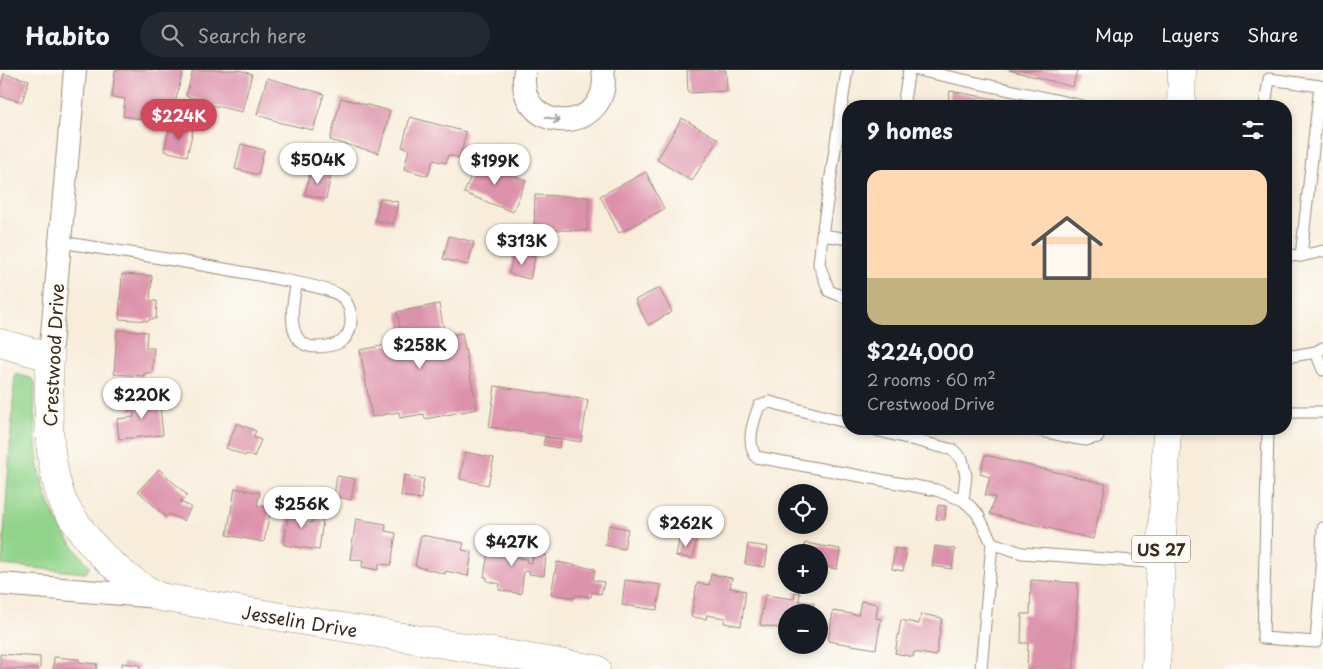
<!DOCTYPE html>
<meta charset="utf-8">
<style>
body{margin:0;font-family:"Playpen Sans",sans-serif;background:#242831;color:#f1f3f6;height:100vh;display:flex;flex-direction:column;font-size:19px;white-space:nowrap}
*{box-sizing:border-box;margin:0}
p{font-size:16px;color:#9ea1a6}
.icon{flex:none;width:28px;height:28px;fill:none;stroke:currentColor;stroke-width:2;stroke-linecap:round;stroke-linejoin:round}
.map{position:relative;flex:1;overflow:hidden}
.side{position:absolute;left:842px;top:30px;width:450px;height:335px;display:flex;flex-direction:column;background:#171b24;border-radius:20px;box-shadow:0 2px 8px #0003}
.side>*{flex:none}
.buttons{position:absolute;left:778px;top:414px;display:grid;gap:10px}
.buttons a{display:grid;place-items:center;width:50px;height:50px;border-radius:50%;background:#171b24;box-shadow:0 2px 8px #0003;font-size:25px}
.price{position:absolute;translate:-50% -42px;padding:0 11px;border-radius:18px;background:#fff;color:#222;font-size:16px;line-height:32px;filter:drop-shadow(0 1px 2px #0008)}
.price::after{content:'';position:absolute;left:50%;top:30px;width:15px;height:11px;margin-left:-8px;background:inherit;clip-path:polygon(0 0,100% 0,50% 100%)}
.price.selected{background:#d1495b;color:#fff}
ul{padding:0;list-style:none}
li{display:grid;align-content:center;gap:10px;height:265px;padding:0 25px}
li span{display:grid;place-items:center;height:155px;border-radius:15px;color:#555}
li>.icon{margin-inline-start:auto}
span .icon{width:90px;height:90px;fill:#fffc;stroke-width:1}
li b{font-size:21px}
h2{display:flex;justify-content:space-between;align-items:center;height:60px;padding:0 25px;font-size:21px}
header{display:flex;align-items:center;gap:30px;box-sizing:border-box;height:70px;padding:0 25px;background:#171b24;border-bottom:1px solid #363941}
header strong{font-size:24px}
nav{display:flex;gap:28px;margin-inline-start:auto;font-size:18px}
.search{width:350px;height:45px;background:#242831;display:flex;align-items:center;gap:12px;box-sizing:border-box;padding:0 18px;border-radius:28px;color:#9ea1a6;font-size:19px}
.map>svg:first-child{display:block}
</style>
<header>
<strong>Habito</strong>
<div class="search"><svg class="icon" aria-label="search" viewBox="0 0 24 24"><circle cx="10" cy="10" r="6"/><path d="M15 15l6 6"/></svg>Search here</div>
<nav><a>Map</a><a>Layers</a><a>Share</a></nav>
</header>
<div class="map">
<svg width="1323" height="599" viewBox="0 0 1323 599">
<rect width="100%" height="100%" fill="#fdfcf7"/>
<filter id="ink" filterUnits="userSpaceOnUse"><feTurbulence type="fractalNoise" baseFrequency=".02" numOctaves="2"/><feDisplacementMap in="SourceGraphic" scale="10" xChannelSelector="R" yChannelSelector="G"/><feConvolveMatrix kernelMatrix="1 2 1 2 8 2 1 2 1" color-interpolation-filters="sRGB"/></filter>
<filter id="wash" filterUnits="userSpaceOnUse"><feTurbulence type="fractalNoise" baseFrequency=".0096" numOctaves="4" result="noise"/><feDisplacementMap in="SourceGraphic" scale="20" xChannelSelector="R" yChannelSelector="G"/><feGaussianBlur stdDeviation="1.12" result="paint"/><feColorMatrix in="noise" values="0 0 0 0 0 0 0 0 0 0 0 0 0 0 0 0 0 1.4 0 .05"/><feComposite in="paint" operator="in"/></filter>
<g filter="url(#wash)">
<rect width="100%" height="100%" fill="#f8eddb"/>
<!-- green -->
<path fill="#92d48b" stroke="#667f54" d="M 15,304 L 31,308 L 35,312 C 33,385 38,441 90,496 L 86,503 L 2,495 Z"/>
<g id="blocks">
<!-- building -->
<g fill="#dd92ab">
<path d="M 115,0 L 183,0 L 174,38 L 160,35 L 157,52 L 123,46 L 125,29 L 112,27 Z"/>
<path d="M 193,0 L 239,0 L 252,4 L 242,42 L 203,33 L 204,31 L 186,26 Z"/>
<path d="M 687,0 L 726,0 L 727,21 L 688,23 Z"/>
<path d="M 1009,0 L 1077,0 L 1073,17 Z"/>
<path d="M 4,4 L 29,10 L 22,32 L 0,26 L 0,19 Z"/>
<path d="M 267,8 L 324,24 L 313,60 L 277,52 L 277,51 L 257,45 Z"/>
<path d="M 950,21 L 1029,35 L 1029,36 L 947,36 Z"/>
<path d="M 341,28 L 390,41 L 379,83 L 330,70 Z"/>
<path d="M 410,47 L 466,62 L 460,88 L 448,85 L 446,93 L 433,90 L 428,106 L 404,99 L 409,79 L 402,77 Z"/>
<path d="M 682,48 L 718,69 L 692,111 L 657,90 Z"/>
<path d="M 170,56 L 193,60 L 187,86 L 164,81 Z"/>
<path d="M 241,74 L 264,80 L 258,105 L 235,99 Z"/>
<path d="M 477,91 L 526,110 L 513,142 L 464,123 Z"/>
<path d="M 310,101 L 331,105 L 326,129 L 305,125 Z"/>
<path d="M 646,102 L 664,139 L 619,163 L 600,126 Z"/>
<path d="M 535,125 L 589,127 L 587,161 L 534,159 Z"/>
<path d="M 380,128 L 398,132 L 393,154 L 375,150 Z"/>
<path d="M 449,166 L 474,172 L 468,195 L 443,189 Z"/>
<path d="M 514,182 L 535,187 L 530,209 L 509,204 Z"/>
<path d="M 122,204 L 152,206 L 150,231 L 157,231 L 156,249 L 149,249 L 149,251 L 119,249 Z"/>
<path d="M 659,218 L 672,242 L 648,255 L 635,230 Z"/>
<path d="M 439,234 L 445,266 L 462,263 L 477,339 L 425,349 L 424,344 L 400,348 L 399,342 L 372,347 L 360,280 L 403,272 L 397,242 Z"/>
<path d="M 117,260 L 147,262 L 146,278 L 154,278 L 152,303 L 144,303 L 144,306 L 114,304 Z"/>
<path d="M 495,316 L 588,330 L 581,372 L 489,357 Z"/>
<path d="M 159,327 L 163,365 L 119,369 L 117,349 L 134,347 L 134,341 L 129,341 L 128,330 Z"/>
<path d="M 237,353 L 256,361 L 253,367 L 261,370 L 254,387 L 246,384 L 245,386 L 226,378 Z"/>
<path d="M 545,367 L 561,370 L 559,378 L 543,375 Z"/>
<path d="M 465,382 L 494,388 L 488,415 L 460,409 Z"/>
<path d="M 985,385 L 1106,414 L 1093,469 L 990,444 L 995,427 L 985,425 L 990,407 L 980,404 Z"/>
<path d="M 159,399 L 187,425 L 180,432 L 191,437 L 184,451 L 169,444 L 166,447 L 138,421 Z"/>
<path d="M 404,405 L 424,409 L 421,429 L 401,426 Z"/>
<path d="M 337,406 L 355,409 L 351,430 L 334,426 Z"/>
<path d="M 235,418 L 260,423 L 257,435 L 271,438 L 264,472 L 227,465 Z"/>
<path d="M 290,431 L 304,433 L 301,451 L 312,453 L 313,448 L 323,450 L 319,480 L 284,475 Z"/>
<path d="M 938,435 L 946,436 L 945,450 L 936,449 Z"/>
<path d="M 356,449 L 386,454 L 385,461 L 396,463 L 391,495 L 379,494 L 378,500 L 362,497 L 363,490 L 350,489 Z"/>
<path d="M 609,455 L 628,459 L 624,479 L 605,475 Z"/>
<path d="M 421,465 L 464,473 L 462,480 L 472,482 L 468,506 L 446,501 L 445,504 L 415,496 Z"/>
<path d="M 680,466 L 696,469 L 693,489 L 676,486 Z"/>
<path d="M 502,470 L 522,472 L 519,488 L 527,489 L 526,492 L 532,493 L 533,483 L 546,485 L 544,506 L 529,504 L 530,502 L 524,501 L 521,524 L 499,520 L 500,514 L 487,511 L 487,507 L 484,507 L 488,483 L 500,485 Z"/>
<path d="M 805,473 L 840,479 L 837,499 L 819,496 L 819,482 L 803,482 Z"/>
<path d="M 748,474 L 768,477 L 765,497 L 745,494 Z"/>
<path d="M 935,476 L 955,479 L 952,499 L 932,496 Z"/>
<path d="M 895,478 L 907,480 L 903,501 L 892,499 Z"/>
<path d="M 557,492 L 595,499 L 593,510 L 604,512 L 601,524 L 592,522 L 591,527 L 576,525 L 575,528 L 551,524 Z"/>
<path d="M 711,504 L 732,508 L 730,518 L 746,521 L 741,556 L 724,553 L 725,548 L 707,545 L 706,549 L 691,547 L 697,513 L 709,515 Z"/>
<path d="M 625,510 L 661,515 L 657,540 L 622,535 Z"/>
<path d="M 1031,510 L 1078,513 L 1074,599 L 1027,599 L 1028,573 L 1021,573 L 1022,544 L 1030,544 Z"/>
<path d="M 795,522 L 800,523 L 799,531 L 814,533 L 813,542 L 786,542 L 786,564 L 784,563 L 784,559 L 760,555 L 765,525 L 794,529 Z"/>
<path d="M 861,531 L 878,534 L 876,548 L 881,549 L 876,579 L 828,571 L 833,541 L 858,545 Z"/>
<path d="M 921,544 L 942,548 L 936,586 L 914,582 L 913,587 L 895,583 L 901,550 L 919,554 Z"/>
<path d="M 0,584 L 40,587 L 40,599 L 0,599 Z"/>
<path d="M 54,587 L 79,589 L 79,592 L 97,594 L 97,599 L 53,599 Z"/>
<path d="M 122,593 L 140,595 L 140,599 L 122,599 Z"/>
</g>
</g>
</g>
<g filter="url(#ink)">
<use href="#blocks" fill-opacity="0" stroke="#9a8c7c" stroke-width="1"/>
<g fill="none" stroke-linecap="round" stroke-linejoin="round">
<!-- lane casing -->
<g stroke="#9a8c7c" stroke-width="13">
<g id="lane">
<path d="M 918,0 L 1083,36"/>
<path d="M 903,36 L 909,0"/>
<path d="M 1265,36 L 1269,9 L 1320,16 L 1301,186"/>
<path d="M 822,165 L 847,0"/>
<path d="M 849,169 L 822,165 L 819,194 L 829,221 L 849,229"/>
<path d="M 60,172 C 131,183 202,194 273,208 C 288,211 327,217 339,225 C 353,233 356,260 342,271 C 337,275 324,277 317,277 C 284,278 292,233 297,213"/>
<path d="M 1286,185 L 1301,186 L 1323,181"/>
<path d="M 1316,282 L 1323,300"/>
<path d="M 1286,287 L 1316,282 L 1323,278"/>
<path d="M 1286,342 L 1323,342"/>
<path d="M 849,353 L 770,332 L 759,336 C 753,353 746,371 756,387 L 936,420 L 963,430 L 977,443 L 992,473 L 1022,483 L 1161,493"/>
<path d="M 872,359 L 953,380 L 962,389 L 966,406 L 963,430"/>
<path d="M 1033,359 L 1073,368 L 1086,370 L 1098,367 L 1101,359"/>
<path d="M 1268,359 L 1263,568 L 1316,572 L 1320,520 L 1323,520"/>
<path d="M 1320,520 L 1323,458"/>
<path d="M 981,599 L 992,473"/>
</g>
</g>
<!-- street casing -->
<g stroke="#9a8c7c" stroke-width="24">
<g id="street">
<path d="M 525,0 C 513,67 614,67 603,0"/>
<path d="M 50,287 L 75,0"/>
<path d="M 0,514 L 159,527"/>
</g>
</g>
<!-- secondary casing -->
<g stroke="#9a8c7c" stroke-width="29">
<g id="secondary">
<path id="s1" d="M 0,273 L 50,287 C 48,333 46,380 60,424 C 63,434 69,443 75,451 C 96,484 125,509 160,527 L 596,599"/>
</g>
</g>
<!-- primary casing -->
<g stroke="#9a8c7c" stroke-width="29">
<g id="primary">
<path d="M 1181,36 L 1182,0"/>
<path d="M 1156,599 L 1167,359"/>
</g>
</g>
<!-- lane -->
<use href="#lane" stroke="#fff" stroke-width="11"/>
<!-- street -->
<use href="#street" stroke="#fff" stroke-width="22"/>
<!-- secondary -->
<use href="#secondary" stroke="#fff" stroke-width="28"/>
<!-- primary -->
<use href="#primary" stroke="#fff" stroke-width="28"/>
</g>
<!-- one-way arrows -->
<defs><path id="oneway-shaft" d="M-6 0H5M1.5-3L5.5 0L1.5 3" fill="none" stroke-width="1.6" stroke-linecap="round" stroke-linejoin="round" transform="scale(1.25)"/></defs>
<use stroke="#a79f9a" href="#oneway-shaft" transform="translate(553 49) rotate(15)"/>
</g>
<g text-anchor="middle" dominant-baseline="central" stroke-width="5" stroke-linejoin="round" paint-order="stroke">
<!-- shield labels -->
<rect fill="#fdfcf7" stroke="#75695f" stroke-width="1" x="1132" y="465.5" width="58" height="27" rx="4"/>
<g font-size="16" font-weight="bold" fill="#3b2a1e">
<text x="1161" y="479">US 27</text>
</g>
<!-- street labels -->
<g font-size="18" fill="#3b2a1e" stroke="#fdfcf7">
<text transform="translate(53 285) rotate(-87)">Crestwood Drive</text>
<text stroke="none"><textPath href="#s1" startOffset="478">Jesselin Drive</textPath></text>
</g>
</g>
</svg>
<div class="buttons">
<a><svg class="icon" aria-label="locate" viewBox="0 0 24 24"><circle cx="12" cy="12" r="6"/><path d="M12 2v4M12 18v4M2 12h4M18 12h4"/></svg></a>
<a>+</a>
<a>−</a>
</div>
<b class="price selected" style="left:179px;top:71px">$224K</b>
<b class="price" style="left:318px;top:115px">$504K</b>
<b class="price" style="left:495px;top:116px">$199K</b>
<b class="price" style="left:522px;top:196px">$313K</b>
<b class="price" style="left:420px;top:300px">$258K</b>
<b class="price" style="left:142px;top:350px">$220K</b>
<b class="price" style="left:302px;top:459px">$256K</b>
<b class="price" style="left:686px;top:478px">$262K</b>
<b class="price" style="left:512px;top:497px">$427K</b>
<section class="side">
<h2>9 homes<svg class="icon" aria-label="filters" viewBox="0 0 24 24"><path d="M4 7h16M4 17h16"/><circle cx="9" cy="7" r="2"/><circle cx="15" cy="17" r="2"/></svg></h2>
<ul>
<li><span style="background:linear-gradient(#ffd9b3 70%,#c2b280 0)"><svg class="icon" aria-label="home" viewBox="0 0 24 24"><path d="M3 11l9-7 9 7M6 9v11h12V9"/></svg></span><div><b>$224,000</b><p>2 rooms · 60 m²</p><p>Crestwood Drive</p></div></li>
</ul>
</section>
</div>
